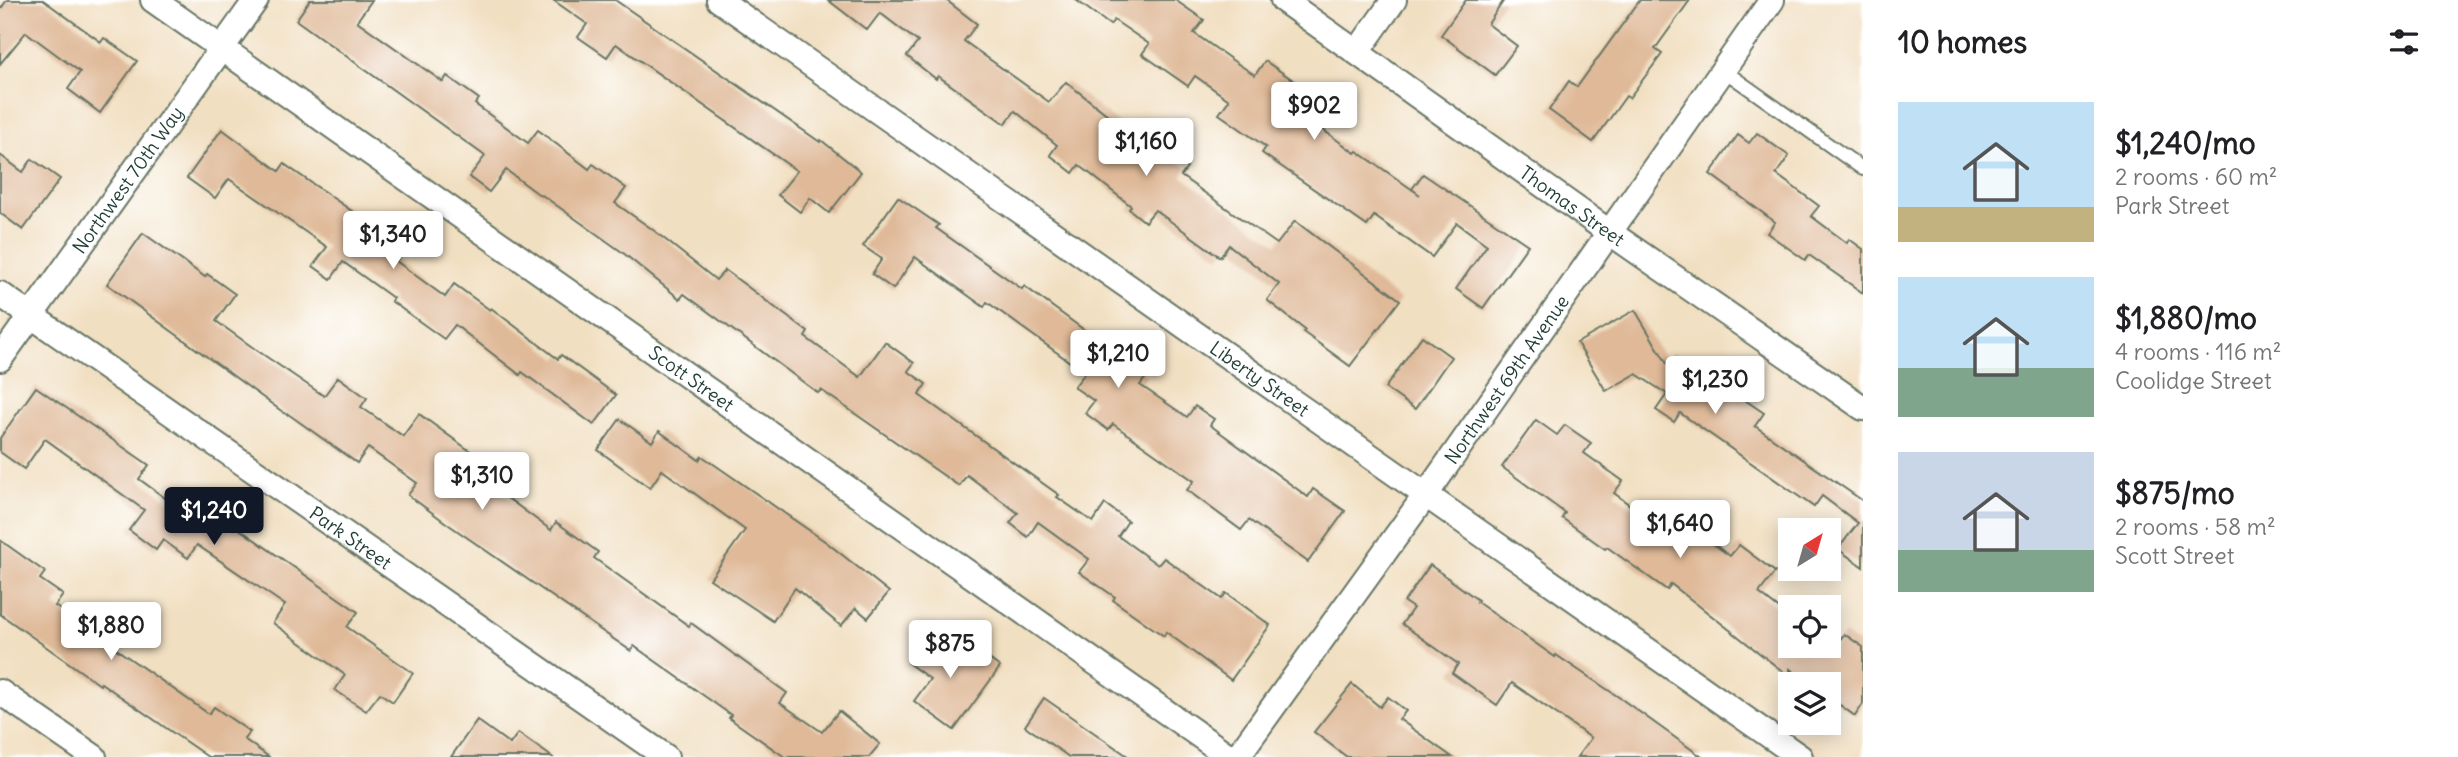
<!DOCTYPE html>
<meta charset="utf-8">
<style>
body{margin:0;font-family:Delius,sans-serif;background:#f6f6f6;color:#202124;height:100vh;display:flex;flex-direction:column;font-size:26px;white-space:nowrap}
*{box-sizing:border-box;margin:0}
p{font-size:23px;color:#757577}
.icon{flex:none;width:38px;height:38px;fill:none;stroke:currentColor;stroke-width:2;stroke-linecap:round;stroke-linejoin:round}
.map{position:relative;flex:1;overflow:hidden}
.sheet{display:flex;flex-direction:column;background:#fff;width:595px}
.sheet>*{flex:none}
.needle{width:46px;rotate:37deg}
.tools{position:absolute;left:1778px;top:518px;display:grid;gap:14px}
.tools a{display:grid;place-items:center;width:63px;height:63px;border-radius:0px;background:#fff;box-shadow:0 4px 18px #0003;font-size:35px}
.price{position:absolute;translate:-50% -60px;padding:0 16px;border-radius:7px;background:#fff;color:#222;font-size:23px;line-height:46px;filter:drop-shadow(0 2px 4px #0008)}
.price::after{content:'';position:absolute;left:50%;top:42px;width:21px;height:16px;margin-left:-10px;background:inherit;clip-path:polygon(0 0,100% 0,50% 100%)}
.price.on{background:#111827;color:#fff}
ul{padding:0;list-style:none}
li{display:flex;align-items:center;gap:21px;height:175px;padding:0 35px}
li span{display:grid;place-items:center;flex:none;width:196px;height:140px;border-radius:0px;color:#555}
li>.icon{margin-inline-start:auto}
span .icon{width:84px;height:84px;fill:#fffc;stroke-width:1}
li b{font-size:30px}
h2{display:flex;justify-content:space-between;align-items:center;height:84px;padding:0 35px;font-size:30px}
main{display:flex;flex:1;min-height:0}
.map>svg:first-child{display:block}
</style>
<main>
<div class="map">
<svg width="1863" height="757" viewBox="0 0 1863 757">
<rect width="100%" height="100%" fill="#fff"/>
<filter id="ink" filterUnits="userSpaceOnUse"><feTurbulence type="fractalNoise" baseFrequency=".0143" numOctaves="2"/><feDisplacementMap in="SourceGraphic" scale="14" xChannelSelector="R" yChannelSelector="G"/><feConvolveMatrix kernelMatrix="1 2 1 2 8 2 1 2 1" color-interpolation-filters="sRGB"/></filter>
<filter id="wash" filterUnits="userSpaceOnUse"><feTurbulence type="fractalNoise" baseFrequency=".00686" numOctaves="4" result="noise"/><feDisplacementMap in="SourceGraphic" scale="28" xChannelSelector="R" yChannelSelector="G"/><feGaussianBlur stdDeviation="1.57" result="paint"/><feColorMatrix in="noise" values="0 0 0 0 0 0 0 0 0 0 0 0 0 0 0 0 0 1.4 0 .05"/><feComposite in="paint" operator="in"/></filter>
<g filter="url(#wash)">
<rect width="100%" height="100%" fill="#f1dfc1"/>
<g id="blocks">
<!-- building -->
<g fill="#dfb998">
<path d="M 7,0 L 43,0 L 101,42 L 104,38 L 137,61 L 100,113 L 68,89 L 80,72 L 26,32 L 0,64 L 0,10 Z"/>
<path d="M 310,0 L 372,0 L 357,21 L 443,82 L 447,76 L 479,99 L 475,104 L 528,143 L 538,130 L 589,169 L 593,164 L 626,188 L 615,203 L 652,229 L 716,280 L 725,270 L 808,332 L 805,337 L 860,377 L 885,342 L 914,363 L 908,371 L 926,384 L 919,395 L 1059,495 L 1057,497 L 1093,522 L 1105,504 L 1128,521 L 1118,536 L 1158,565 L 1164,558 L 1222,599 L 1226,593 L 1270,625 L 1231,680 L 1166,632 L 1164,636 L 1113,600 L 1115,597 L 1079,572 L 1089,559 L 1038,522 L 1028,537 L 1010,523 L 1018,513 L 967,475 L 959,486 L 821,390 L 818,393 L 684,294 L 680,299 L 622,252 L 542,195 L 541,196 L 506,170 L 489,192 L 469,177 L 485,156 L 296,20 Z"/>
<path d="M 553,0 L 615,0 L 820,142 L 821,140 L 861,172 L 829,213 L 810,198 L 800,212 L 778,195 L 797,171 L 616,44 L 607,57 L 578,37 L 587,24 Z"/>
<path d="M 828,0 L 946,0 L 977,24 L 964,41 L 1049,102 L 1066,82 L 1132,134 L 1136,129 L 1187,168 L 1181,176 L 1277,244 L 1295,221 L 1400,300 L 1350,366 L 1303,332 L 1305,330 L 1267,300 L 1279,284 L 1229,245 L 1220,257 L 1155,210 L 1145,222 L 1129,209 L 1131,206 L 1079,165 L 1073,173 L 1050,155 L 1057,145 L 1015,111 L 1005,124 L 938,76 L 936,79 L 907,56 L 918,42 L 880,13 L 867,30 Z"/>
<path d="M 1076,0 L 1175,0 L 1204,20 L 1194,33 L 1235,62 L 1255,75 L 1265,61 L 1334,108 L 1319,127 L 1355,153 L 1357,151 L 1420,195 L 1412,189 L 1423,174 L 1528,245 L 1483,308 L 1456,289 L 1487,245 L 1457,223 L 1432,257 L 1374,216 L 1367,226 L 1262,153 L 1266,147 L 1219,114 L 1229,100 L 1195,76 L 1188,86 L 1142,54 L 1149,44 L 1114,20 L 1110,25 Z"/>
<path d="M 1466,0 L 1504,0 L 1488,24 L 1517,46 L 1495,75 L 1441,35 Z"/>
<path d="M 1640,0 L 1690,0 L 1655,49 L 1662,54 L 1629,98 L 1626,96 L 1593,142 L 1549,110 L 1569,81 L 1577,87 Z"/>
<path d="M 222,129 L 279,171 L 284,164 L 405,248 L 396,261 L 445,297 L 454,284 L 490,310 L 491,308 L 558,359 L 561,355 L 616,395 L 594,425 L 522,372 L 520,375 L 455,325 L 444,339 L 391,301 L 393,298 L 343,262 L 331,279 L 313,266 L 327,247 L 229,179 L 215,198 L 187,178 Z"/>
<path d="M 1757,133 L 1789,156 L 1776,174 L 1819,206 L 1811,216 L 1847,243 L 1849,239 L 1863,249 L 1863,293 L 1809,255 L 1805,260 L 1767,233 L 1775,222 L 1710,174 L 1738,135 L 1749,143 Z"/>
<path d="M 0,155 L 23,172 L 32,159 L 60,179 L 23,230 L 0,213 Z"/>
<path d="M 898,197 L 939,225 L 936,228 L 1022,289 L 1024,286 L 1147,376 L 1140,385 L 1187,417 L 1195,406 L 1214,419 L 1210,425 L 1308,497 L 1313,489 L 1345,511 L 1308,562 L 1249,520 L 1241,530 L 1187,490 L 1194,481 L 1113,424 L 1108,430 L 1085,413 L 1094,401 L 1074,387 L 1085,373 L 987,302 L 984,307 L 915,257 L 893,289 L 872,274 L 882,259 L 863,246 Z"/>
<path d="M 143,233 L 205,277 L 207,274 L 235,294 L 216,321 L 255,349 L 324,396 L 338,377 L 367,398 L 361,407 L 403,436 L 419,414 L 470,451 L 461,464 L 551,530 L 556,522 L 598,552 L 594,558 L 689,626 L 691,623 L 787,693 L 780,703 L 822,732 L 839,711 L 880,744 L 869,757 L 785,757 L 729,718 L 731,715 L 634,646 L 631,651 L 449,525 L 408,495 L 417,483 L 368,448 L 357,463 L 288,414 L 287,415 L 107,284 Z"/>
<path d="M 1635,310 L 1669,367 L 1676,358 L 1736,400 L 1739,396 L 1764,413 L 1755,426 L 1863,501 L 1863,567 L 1838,549 L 1858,523 L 1822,496 L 1814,507 L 1680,413 L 1674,422 L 1656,410 L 1667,394 L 1636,374 L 1606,391 L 1577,343 Z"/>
<path d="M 1422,336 L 1451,357 L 1415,409 L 1385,388 Z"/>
<path d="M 36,387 L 149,465 L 139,479 L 190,516 L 199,504 L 234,529 L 235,526 L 358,612 L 347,627 L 413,673 L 393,702 L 380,693 L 366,711 L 335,690 L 345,675 L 273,623 L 285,605 L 197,545 L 188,558 L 163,540 L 156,550 L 129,530 L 144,510 L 45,439 L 24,469 L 0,452 L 0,438 Z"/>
<path d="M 620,419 L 652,442 L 659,431 L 699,460 L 702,456 L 826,542 L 889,592 L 868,618 L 856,608 L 841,626 L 795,588 L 773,621 L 710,579 L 745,530 L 662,470 L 650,488 L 598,450 Z"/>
<path d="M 1536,420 L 1557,435 L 1565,425 L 1591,443 L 1584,453 L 1623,481 L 1614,493 L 1650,520 L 1660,506 L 1730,556 L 1739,545 L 1775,572 L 1759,593 L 1790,617 L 1790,646 L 1836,646 L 1844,634 L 1863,647 L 1863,704 L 1855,716 L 1829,697 L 1829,684 L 1811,684 L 1790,669 L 1790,677 L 1671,584 L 1667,590 L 1607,547 L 1605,549 L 1562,518 L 1565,513 L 1502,467 Z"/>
<path d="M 0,540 L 45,572 L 40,579 L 63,595 L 55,606 L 209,714 L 214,707 L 250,732 L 244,739 L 269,757 L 208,757 L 101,683 L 100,685 L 0,614 Z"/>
<path d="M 1430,565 L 1478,600 L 1477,602 L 1555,657 L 1556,655 L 1620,698 L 1702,757 L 1577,757 L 1591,738 L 1512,683 L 1497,705 L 1452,673 L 1458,664 L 1402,624 L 1413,608 L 1404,602 Z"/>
<path d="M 929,633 L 973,665 L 981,653 L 1000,667 L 954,730 L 914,701 L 930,679 L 908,663 Z"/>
<path d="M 1352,684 L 1380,707 L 1388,697 L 1406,711 L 1399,719 L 1452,757 L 1347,757 L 1314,732 Z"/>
<path d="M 1044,698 L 1129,757 L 1069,757 L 1025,726 Z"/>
<path d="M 477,720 L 510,744 L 518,733 L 552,757 L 451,757 Z"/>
</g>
</g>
</g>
<g filter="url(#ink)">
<use href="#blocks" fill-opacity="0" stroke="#687665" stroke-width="2"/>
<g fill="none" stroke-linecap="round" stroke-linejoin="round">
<!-- service casing -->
<g stroke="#687665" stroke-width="16">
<path id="service" d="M 1723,70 L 1863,169"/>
</g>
<!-- minor casing -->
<g stroke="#687665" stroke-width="28">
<g id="minor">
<path id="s1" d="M 153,0 L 1230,757"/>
<path id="s2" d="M 719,0 L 1800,757"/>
<path id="s3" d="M 1283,0 L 1609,232 L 1863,408"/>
<path d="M 1357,52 L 1394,0"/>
<path id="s4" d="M 0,294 L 666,757"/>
<path id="s5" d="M 0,359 L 256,0"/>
<path d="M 0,692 L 94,757"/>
<path id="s6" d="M 1237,757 L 1425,496 L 1772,0"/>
</g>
</g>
<!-- service -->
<use href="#service" stroke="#fff" stroke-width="12"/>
<!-- minor -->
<use href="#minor" stroke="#fff" stroke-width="24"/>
</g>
</g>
<g text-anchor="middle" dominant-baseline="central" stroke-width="5" stroke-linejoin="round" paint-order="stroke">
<!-- street labels -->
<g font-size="19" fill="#1f3d34" stroke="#fff">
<text stroke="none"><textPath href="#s5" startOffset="220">Northwest 70th Way</textPath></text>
<text stroke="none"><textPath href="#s3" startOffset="355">Thomas Street</textPath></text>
<text stroke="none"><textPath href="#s1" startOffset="658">Scott Street</textPath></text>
<text stroke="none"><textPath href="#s2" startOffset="660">Liberty Street</textPath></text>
<text stroke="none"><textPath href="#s6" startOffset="464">Northwest 69th Avenue</textPath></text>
<text stroke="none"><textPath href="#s4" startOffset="427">Park Street</textPath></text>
</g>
</g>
</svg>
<div class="tools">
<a><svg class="needle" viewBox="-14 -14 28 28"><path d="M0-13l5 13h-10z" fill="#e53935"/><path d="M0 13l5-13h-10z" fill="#757577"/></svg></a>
<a><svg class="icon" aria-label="locate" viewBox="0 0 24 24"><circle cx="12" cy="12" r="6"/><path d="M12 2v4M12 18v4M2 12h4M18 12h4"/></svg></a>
<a><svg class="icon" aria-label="layers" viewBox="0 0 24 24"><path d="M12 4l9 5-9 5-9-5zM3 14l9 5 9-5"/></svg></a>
</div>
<b class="price" style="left:1314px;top:142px">$902</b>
<b class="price" style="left:1146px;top:178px">$1,160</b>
<b class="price" style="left:393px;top:271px">$1,340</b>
<b class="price" style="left:1118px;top:390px">$1,210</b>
<b class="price" style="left:1715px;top:416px">$1,230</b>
<b class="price" style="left:482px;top:512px">$1,310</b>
<b class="price on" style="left:214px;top:547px">$1,240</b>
<b class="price" style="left:1680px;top:560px">$1,640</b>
<b class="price" style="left:111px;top:662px">$1,880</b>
<b class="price" style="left:950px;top:680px">$875</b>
</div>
<section class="sheet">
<h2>10 homes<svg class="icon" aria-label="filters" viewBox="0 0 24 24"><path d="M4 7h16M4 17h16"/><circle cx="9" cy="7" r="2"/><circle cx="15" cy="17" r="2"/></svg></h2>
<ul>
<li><span style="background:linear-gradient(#bfe0f5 75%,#c2b280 0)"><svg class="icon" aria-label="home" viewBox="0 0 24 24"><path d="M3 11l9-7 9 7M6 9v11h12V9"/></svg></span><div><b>$1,240/mo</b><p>2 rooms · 60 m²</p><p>Park Street</p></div></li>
<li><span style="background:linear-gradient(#bfe0f5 65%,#7fa58c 0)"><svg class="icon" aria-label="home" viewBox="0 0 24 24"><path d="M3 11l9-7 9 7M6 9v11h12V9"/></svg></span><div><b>$1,880/mo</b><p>4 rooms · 116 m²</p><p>Coolidge Street</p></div></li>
<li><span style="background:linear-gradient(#c9d6e8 70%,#7fa58c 0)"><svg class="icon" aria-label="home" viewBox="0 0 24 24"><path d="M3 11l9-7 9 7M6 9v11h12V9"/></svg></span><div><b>$875/mo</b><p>2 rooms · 58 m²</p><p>Scott Street</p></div></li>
</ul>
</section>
</main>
